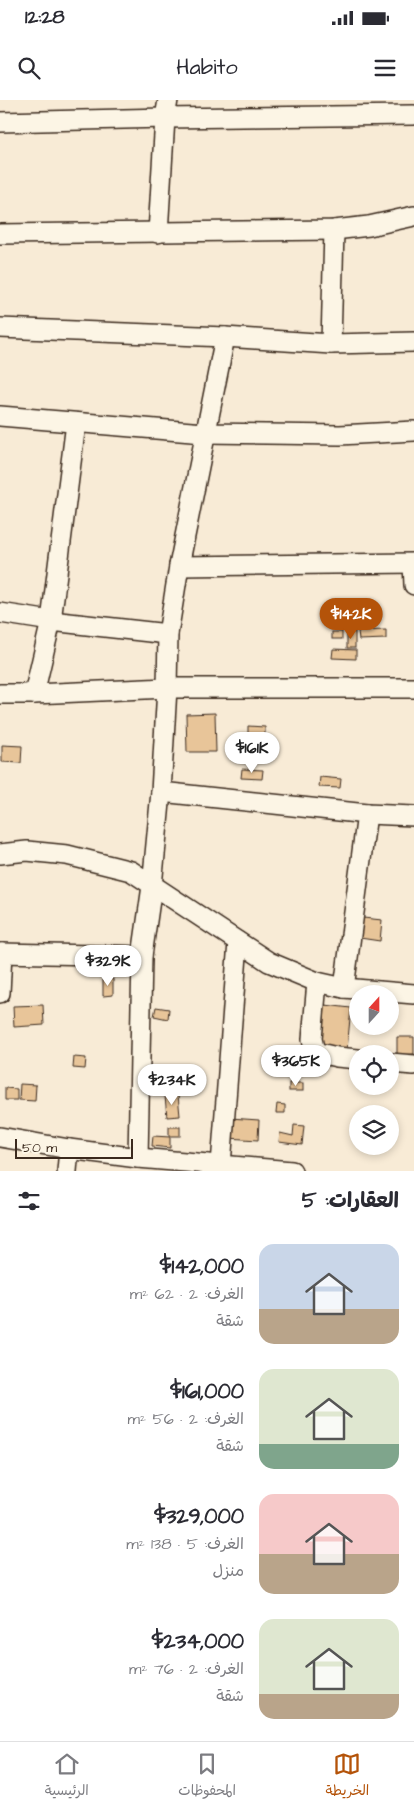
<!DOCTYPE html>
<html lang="ar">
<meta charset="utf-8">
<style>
body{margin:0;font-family:"Architects Daughter","Playpen Sans Arabic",sans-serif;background:#f2f2f3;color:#2b2b33;direction:rtl;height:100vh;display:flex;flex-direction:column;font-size:19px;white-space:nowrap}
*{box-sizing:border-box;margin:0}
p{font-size:16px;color:#7c7c81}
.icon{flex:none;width:28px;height:28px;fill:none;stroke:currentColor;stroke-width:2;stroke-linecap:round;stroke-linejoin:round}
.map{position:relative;height:1071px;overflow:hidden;direction:ltr}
.side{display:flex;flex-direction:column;background:#fff;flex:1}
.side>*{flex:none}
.needle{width:32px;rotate:21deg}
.controls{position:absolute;left:349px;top:885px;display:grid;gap:10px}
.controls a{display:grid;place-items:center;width:50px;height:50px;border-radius:50%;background:#fff;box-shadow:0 2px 8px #0003;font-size:25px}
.scale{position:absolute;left:15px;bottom:12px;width:118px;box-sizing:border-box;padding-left:5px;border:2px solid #3b2a1e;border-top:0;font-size:14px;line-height:18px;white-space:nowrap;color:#3b2a1e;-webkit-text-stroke:4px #fcf5e5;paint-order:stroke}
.price{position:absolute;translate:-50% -42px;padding:0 11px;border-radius:18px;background:#fff;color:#222;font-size:16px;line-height:32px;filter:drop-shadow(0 1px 2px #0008)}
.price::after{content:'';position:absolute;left:50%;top:30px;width:15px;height:11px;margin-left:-8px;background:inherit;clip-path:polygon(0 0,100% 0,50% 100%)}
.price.on{background:#b45309;color:#fff}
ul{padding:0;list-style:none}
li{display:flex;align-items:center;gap:15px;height:125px;padding:0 15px}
li span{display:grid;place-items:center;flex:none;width:140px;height:100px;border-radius:15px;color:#555}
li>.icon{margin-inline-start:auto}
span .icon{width:60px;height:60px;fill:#fffc;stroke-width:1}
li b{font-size:21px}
h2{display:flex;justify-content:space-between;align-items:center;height:60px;padding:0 15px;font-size:21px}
.status{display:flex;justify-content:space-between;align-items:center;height:35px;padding:0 25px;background:#fff;direction:ltr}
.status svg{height:14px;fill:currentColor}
header{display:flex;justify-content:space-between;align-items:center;height:65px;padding:0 15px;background:#fff;font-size:22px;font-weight:600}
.tab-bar{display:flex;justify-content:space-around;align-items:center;height:70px;border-top:1px solid #e1e1e2;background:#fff;font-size:14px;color:#7c7c81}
.tab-bar a{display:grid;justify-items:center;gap:2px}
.tab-bar .on{color:#b45309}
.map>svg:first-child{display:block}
</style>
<div class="status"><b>12:28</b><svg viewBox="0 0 49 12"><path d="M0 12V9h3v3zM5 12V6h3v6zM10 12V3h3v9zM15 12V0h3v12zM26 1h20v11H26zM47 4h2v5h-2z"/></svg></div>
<header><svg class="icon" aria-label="menu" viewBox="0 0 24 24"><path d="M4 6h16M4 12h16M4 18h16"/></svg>Habito<svg class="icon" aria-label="search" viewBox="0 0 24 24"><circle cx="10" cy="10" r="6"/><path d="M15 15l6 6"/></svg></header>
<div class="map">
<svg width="414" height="1071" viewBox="0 0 414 1071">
<rect width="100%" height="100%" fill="#f8ebd6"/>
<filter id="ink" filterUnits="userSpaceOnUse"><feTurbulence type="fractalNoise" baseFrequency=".02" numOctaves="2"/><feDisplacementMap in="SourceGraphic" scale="10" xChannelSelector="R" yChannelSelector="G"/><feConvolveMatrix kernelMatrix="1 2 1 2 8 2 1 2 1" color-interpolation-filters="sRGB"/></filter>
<g filter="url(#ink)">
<!-- building -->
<g fill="#e8c599" stroke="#3b2a1e">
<path d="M 386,530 L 386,539 L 359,540 L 358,531 Z"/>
<rect x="332" y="532" width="10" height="7"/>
<rect x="347" y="532" width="8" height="16"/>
<path d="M 333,549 L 356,550 L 356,559 L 332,558 Z"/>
<path d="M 215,613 L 216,652 L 187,652 L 186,614 Z"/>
<path d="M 248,626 L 265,627 L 265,635 L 248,635 Z"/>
<path d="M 2,645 L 22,646 L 21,663 L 2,662 Z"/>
<path d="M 242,669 L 263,670 L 262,679 L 241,678 Z"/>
<path d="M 320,677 L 341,679 L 340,688 L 319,687 Z"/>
<path d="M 363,818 L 382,820 L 380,841 L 360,838 Z"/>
<path d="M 103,879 L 113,879 L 113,895 L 103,896 Z"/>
<path d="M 43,905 L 44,925 L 14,927 L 13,906 Z"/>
<path d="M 325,905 L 351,908 L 347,950 L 321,948 Z"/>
<path d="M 156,907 L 169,909 L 168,919 L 154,916 Z"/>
<path d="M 397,937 L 414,937 L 414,954 L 397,955 Z"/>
<path d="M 74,957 L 86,958 L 85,969 L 73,968 Z"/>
<rect x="289" y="983" width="14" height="8"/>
<path d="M 20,984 L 36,985 L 35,1001 L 19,1000 Z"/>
<path d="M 5,988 L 17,989 L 17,1000 L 5,1000 Z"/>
<path d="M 178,995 L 180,1016 L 167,1017 L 165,996 Z"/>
<path d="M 277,1004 L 285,1005 L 285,1013 L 276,1013 Z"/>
<path d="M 230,1018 L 259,1020 L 258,1040 L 228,1038 Z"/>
<path d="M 294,1025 L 304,1026 L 302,1045 L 279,1042 L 280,1033 L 293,1036 Z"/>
<rect x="169" y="1027" width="11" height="9"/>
<path d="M 153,1036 L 170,1037 L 170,1048 L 152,1046 Z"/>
</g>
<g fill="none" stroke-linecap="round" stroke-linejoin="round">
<!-- minor casing -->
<g stroke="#3b2a1e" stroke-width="22">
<g id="minor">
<path d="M 0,22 L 165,18 L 414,15"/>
<path d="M 158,133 L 165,18 L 168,0"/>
<path d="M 0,134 L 334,130 L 369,126 L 414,116"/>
<path d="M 0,228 L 225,237 L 331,244 L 414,242"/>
<path d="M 331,244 L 334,130"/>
<path d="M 0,316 L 204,333 L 340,335 L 414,331"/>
<path d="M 413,463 L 414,485"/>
<path d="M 179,466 L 414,463"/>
<path d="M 0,513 L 51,521 L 168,534"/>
<path d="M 0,594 L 34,594 L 167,588 L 414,588"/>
<path d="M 34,594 L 51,521 L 76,323"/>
<path d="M 161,692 L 367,714 L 414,716"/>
<path d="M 0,754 L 27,751 L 67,755 L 131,771 L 269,862 L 317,882 L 344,888 L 414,894"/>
<path d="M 0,853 L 142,856"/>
<path d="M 317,882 L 312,939 L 315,952 L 337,957 L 358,959"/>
<path d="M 344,888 L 367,714"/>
<path d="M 0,893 L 2,853"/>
<path d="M 390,963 L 414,965"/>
<path d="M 0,1037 L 69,1049 L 138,1058 L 292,1071"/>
<path d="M 138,1058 L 142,856 L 152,786 L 161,692 L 167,588 L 168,534 L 179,466 L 225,237"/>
<path d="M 221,1065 L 238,842"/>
<path d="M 67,1071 L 69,1049"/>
</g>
</g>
<!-- minor -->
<use href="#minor" stroke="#fcf5e5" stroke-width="19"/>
</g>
</g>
</svg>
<div class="controls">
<a><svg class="needle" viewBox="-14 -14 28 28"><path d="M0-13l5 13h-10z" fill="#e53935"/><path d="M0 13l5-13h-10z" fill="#7c7c81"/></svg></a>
<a><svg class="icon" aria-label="locate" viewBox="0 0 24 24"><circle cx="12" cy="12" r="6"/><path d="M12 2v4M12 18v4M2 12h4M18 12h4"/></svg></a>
<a><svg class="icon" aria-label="layers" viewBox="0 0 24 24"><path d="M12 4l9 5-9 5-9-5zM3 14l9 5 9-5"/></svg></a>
</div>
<div class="scale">50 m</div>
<b class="price on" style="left:351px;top:540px">$142K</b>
<b class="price" style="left:252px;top:674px">$161K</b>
<b class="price" style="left:108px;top:887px">$329K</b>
<b class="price" style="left:296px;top:987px">$365K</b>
<b class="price" style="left:172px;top:1006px">$234K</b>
</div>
<section class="side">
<h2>العقارات: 5<svg class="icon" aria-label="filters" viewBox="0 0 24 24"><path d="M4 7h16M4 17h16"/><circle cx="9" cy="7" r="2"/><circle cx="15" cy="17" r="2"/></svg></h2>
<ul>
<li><span style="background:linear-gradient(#c9d6e8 65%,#b9a48a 0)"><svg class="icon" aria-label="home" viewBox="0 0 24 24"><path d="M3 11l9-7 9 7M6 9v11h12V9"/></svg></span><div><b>$142,000</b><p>الغرف: 2 · 62 m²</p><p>شقة</p></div></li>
<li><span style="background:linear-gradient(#dfe7d0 75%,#7fa58c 0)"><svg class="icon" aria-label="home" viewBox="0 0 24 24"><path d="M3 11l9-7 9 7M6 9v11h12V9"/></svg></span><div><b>$161,000</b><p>الغرف: 2 · 56 m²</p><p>شقة</p></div></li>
<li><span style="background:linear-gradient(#f6c9c9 60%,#b9a48a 0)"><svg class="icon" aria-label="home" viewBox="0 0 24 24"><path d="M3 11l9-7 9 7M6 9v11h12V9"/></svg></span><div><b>$329,000</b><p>الغرف: 5 · 138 m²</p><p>منزل</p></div></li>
<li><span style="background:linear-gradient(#dfe7d0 75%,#b9a48a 0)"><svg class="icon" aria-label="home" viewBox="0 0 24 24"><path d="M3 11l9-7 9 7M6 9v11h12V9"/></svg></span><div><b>$234,000</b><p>الغرف: 2 · 76 m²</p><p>شقة</p></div></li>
</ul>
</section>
<nav class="tab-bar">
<a class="on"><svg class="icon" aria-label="map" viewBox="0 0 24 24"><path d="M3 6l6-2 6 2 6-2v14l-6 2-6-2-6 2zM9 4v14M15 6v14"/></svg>الخريطة</a>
<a><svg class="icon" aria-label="saved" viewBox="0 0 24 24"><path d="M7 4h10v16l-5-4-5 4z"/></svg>المحفوظات</a>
<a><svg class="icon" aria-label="home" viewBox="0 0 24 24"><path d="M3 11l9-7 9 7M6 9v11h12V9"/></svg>الرئيسية</a>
</nav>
